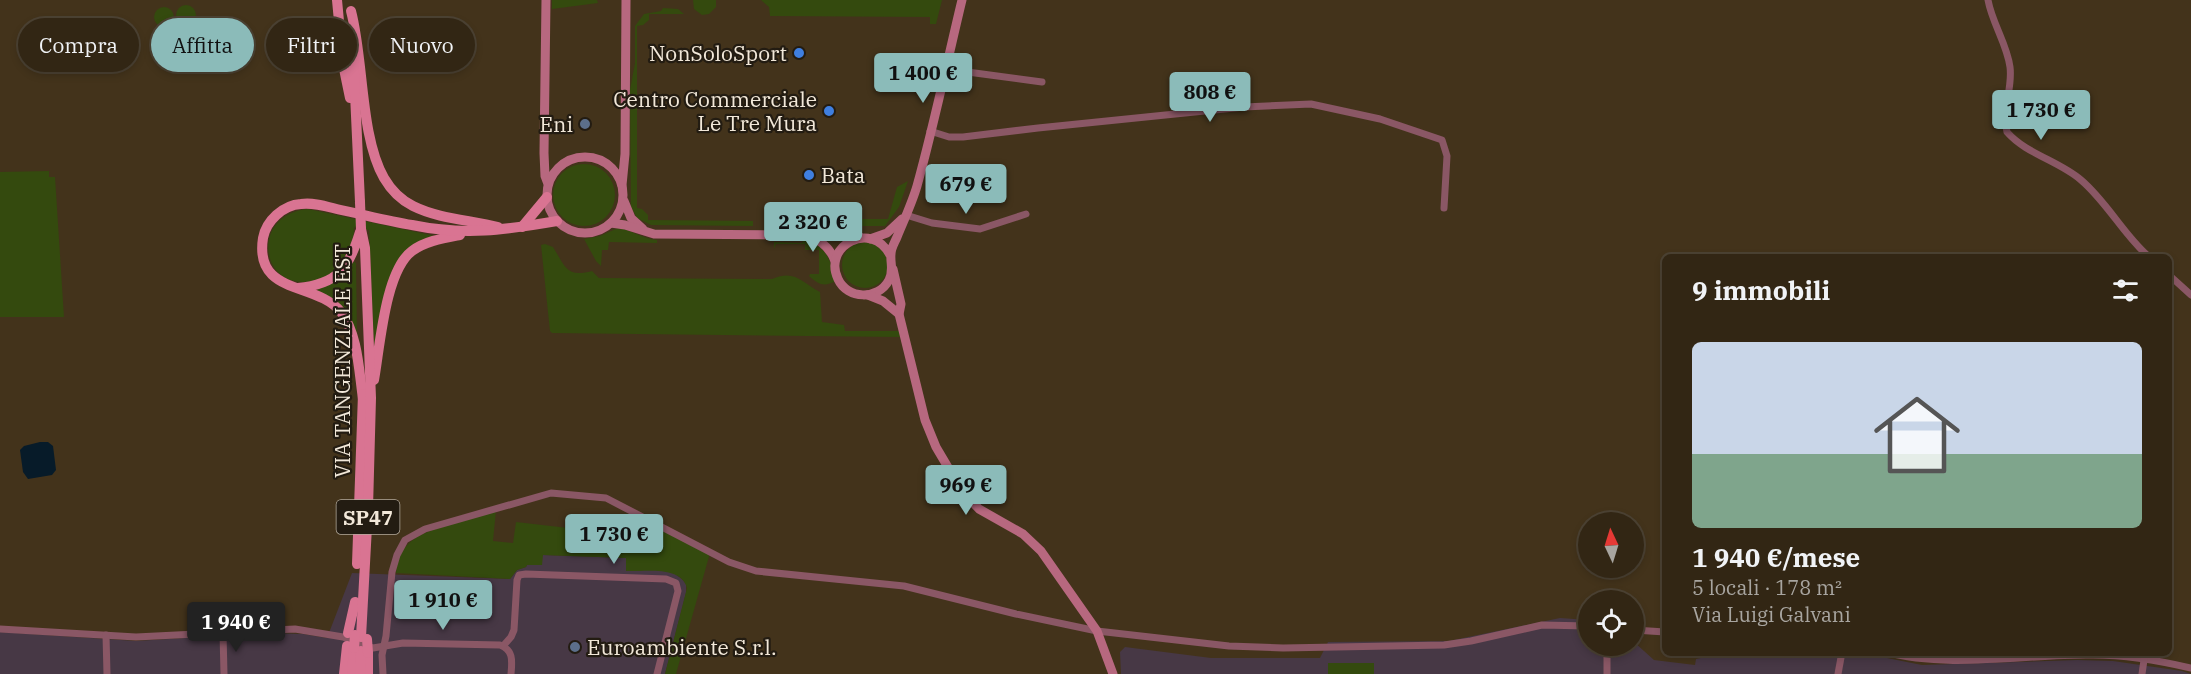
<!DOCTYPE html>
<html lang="it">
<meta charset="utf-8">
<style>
body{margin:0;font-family:"IBM Plex Serif",serif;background:#3a2e1d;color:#f1f3f6;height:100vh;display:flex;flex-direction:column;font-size:22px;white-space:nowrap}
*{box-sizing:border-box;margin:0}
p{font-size:20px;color:#a8a5a0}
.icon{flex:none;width:33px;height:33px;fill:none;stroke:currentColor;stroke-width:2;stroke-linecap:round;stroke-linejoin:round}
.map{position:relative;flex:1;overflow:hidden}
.panel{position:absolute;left:1662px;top:254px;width:510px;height:402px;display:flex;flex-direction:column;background:#322614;border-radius:9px;box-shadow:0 3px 9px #0003,0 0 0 2px #4d4334}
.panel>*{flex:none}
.banner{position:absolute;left:18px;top:18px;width:570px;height:54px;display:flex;gap:12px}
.needle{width:39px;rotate:356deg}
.controls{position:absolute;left:1578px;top:512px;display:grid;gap:12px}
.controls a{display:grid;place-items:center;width:66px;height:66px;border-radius:50%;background:#322614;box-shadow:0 3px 9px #0003,0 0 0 2px #4d4334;font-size:30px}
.price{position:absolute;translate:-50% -51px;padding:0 14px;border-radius:6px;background:#8bbbb9;color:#111;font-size:20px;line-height:39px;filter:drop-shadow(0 2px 3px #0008)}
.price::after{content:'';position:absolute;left:50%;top:36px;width:18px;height:14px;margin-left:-9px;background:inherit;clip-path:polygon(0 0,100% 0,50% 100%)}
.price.selected{background:#222;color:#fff}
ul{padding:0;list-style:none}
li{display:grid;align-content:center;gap:12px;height:318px;padding:0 30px}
li span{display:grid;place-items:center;height:186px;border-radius:9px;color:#555}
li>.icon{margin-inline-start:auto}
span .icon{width:108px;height:108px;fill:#fffc;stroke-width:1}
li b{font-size:26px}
h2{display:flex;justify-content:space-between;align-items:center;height:72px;padding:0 30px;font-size:26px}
.pill{padding:0 21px;border-radius:27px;background:#322614;box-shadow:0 3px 9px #0003,0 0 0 2px #4d4334;font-size:21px;line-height:54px}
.pill.selected{background:#8bbbb9;color:#111}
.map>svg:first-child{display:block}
</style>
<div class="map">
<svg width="2191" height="674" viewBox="0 0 2191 674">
<rect width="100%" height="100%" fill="#43331b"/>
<!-- industrial -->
<g fill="#473845">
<path d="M 543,555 L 627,558 L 674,573 L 683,580 L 686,584 L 686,593 L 665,674 L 0,674 L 0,632 L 136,641 L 268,633 L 303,634 L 327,638 L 352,573 L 510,579 L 517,570 L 526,567 L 527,565 Z"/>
<path d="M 1560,618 L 1588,620 L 1588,645 L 1634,645 L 1634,642 L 1654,660 L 1695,665 L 1696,659 L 1724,653 L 1857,652 L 1922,665 L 2077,660 L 2113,661 L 2182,671 L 2191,674 L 1121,674 L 1120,652 L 1125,647 L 1211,658 L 1320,658 L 1328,642 L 1449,641 Z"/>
</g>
<!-- green -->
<g fill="#344a0e">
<path d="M 552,0 L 597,0 L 598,3 L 552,9 Z"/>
<path d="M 693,0 L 716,0 L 716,7 L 709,14 L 702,15 L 694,9 Z"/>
<path d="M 761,0 L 942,0 L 936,24 L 930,24 L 930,17 L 770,16 L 769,7 Z"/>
<circle cx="186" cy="15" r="10"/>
<circle cx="164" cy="17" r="10"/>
<path d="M 663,8 L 678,9 L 684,14 L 649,14 L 649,20 L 643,25 L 637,26 L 637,208 L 642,209 L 648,215 L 648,220 L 753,221 L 753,226 L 651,225 L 637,218 L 631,207 L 630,90 L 635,63 L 635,26 L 644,14 L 661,11 Z"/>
<circle cx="584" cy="195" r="31"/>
<path d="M 49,171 L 49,177 L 55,177 L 64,317 L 0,317 L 0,172 Z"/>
<path d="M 908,181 L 899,207 L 885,226 L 775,226 L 775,219 L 888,219 L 897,187 Z"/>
<path d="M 308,209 L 435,236 L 410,249 L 374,347 L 369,230 L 354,227 C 354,236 352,251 347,259 C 344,264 337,268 333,272 C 326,278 321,279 312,281 C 259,291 250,214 308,209 Z"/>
<path d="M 618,228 C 632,230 643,239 657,240 L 657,243 L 609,242 L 608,250 L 602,250 L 601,266 L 596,261 L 584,239 L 600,236 Z"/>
<path d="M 803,240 C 826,243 831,262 836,281 C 824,287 819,285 809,276 L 810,274 L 819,274 L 819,250 L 805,250 L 805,244 L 776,244 L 774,249 L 774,242 L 802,243 Z"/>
<circle cx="865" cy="265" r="23"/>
<path d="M 545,244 L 553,247 C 565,266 566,278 592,271 L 599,278 L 772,279 C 795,269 801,282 820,292 L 822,322 L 844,325 L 845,331 L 899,331 L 900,337 L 552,333 L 550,331 L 541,245 Z"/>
<path d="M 354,262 L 356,263 L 357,337 L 317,290 Z"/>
<path d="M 496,510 L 493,541 L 513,543 L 516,522 L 638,536 L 640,518 L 710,553 L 676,674 L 665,674 L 687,588 C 681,565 644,572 626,571 L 626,558 L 543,555 L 542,565 L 527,565 L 526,567 L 517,570 L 510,579 L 396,573 C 399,539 423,533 451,524 C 466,520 481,515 496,510 Z"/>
<rect x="1328" y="663" width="46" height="11"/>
</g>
<!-- water -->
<path fill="#071b29" d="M 40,442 L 48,442 L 53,446 L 56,470 L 52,475 L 28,479 L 23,472 L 20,450 L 24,446 Z"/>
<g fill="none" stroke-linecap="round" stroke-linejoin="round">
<!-- street -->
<g stroke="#8a5765" stroke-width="7">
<path d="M 1988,0 C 1992,23 2007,44 2010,67 C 2013,89 2001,110 2007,132 C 2026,154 2059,161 2081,180 C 2107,202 2123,234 2148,256"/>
<path d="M 945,69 L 1042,82"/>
<path d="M 930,131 L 949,137 L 963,137 L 1038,128 L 1244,107 L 1311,104 L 1380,119 L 1442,140 L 1447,156 L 1444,208"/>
<path d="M 906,215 L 932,223 L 980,229 L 1026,214"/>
<path d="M 2169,275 L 2191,295"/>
<path d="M 0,629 L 136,637 L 295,629 L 343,637 L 373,648 L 403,643 L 500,645 C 514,650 512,662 511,674"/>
<path d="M 1634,630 L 1665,632"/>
<path d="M 223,632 L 224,674"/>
<path d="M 106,635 L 107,674"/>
<path d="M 1607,645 L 1607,674"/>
<path d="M 503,646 L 511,637 L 514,630 L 517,580 L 519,575 L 526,574 L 666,579 L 676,583 L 678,591 L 657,674"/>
<path d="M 1885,652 C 1945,669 2024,655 2086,655 C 2121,654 2157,660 2191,668"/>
<path d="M 383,674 L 382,655 L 386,636 L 392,572 L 397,555 L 405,540 L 425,529 L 551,493 L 606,498 L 729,562 L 756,571 L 904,586 L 1016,614 L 1097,631 L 1229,646 L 1283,648 L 1444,645 L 1471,641 L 1542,625 L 1588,626"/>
<path d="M 1838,674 L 1842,652"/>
<path d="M 2142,674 L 2144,660"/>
</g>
<!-- secondary -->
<g stroke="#b7687f" stroke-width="9">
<path d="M 546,0 L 544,153 L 545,176 L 548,184"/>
<circle cx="585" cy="195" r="38"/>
<path d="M 622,185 L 625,154 L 626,0"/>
<path d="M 624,201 L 631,218 L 643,229"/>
<path d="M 611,223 L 625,225 L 654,234 L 802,235 C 821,231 842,231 860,237"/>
<path d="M 805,235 C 819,239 830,247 835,261"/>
<path d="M 870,239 L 887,233 L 902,219"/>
<path d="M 890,255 C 872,220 822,245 838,279 C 847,299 878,301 889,280 C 894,270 890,263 891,254 C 891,248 895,242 897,237 C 904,220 912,203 917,186 C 934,125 947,62 962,0"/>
<path d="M 893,269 L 901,304 L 899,314 L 925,420 L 936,447 L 962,491 L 979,509 L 1023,534 L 1041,551 L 1097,631 L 1113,674"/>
<path d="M 868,295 L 883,301 L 899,314"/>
</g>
<!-- primary -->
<g stroke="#d97492" stroke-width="10">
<path d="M 337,0 L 343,64 L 350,98"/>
<path d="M 351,11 C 364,60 360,136 384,178 C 391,190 401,200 413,206 C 439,219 471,220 498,227"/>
<path d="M 353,51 L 360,202"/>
<path d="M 522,227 L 547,197"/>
<path d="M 298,288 C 338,284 349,268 360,232"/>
<path d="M 374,380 C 380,347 385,271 412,251 C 425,241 444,238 460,235"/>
<path d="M 363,399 C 359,372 358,334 341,312 C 316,281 254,296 263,238 C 266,221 283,205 301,204 C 314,202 328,207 341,210 C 365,215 388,221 412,225 C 465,236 505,230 557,221"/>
<path d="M 357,564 L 363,394"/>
<path d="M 348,633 L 355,602"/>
<path d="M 361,637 L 368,508 L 371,398 L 365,248 L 361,229"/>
<path d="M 368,653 L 368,674"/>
<path d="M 344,674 L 347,646"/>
<path d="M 352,674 L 354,648"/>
<path d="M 360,674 L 361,651"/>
</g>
<!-- primary-bridge -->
<g stroke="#d97492" stroke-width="10">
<path d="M 360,202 L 361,229"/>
<path d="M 367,639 L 368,653"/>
<path d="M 354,648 L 355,635"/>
</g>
</g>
<!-- markers -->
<g fill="#3f7fe0" stroke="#231c12" stroke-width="2">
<circle cx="799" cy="53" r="6"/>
<circle cx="829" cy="111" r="6"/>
<circle cx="809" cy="175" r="6"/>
</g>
<g fill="#5c6f8a" stroke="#231c12" stroke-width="2">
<circle cx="585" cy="124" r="6"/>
<circle cx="575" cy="647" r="6"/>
</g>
<g text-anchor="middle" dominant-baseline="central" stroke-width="4.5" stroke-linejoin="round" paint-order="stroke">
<!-- shield labels -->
<rect fill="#231c12" stroke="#b4ab9d" stroke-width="1.5" x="336.5" y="500" width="63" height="34" rx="4.5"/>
<g font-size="20" font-weight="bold" fill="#f2e8d9">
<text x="368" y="517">SP47</text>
</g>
<!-- poi labels -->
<g font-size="21" fill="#f2e8d9" stroke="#231c12" text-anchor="end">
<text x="787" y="53">NonSoloSport</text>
<text x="817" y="99">Centro Commerciale<tspan x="817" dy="24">Le Tre Mura</tspan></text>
<text x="573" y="124">Eni</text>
<text x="821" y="175" text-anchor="start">Bata</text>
<text x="587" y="647" text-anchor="start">Euroambiente S.r.l.</text>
</g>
<!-- street labels -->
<g font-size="21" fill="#f2e8d9" stroke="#231c12">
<text transform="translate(342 361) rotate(-90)">VIA TANGENZIALE EST</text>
</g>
</g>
</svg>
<div class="controls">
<a><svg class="needle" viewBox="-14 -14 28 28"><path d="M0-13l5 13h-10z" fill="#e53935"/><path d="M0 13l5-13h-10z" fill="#a8a5a0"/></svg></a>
<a><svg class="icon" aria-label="locate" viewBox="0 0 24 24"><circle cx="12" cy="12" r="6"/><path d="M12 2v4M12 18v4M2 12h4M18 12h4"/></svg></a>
</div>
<b class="price" style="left:923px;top:104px">1 400 €</b>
<b class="price" style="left:1210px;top:123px">808 €</b>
<b class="price" style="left:2041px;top:141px">1 730 €</b>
<b class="price" style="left:966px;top:215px">679 €</b>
<b class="price" style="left:813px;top:253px">2 320 €</b>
<b class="price" style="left:966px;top:516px">969 €</b>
<b class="price" style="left:614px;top:565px">1 730 €</b>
<b class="price" style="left:443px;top:631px">1 910 €</b>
<b class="price selected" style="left:236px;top:653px">1 940 €</b>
<div class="banner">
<a class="pill">Compra</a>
<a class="pill selected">Affitta</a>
<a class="pill">Filtri</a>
<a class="pill">Nuovo</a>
</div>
<section class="panel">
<h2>9 immobili<svg class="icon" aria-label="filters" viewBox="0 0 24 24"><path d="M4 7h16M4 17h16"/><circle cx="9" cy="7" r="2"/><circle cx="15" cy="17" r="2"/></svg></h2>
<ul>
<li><span style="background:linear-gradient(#c9d6e8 60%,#7fa58c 0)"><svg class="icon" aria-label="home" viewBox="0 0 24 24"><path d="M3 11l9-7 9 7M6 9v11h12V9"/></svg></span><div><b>1 940 €/mese</b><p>5 locali · 178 m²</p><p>Via Luigi Galvani</p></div></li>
</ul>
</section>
</div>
